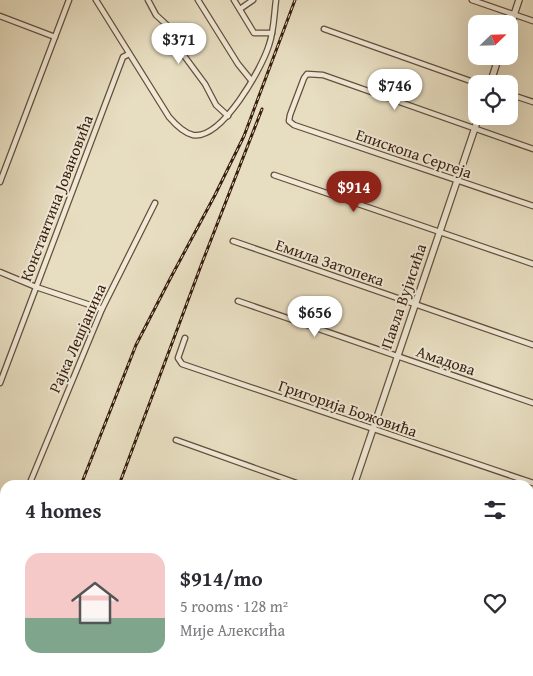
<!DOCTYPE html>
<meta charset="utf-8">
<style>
body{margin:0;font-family:"Gentium Book Plus",serif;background:#f7f7f7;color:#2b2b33;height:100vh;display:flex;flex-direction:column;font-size:19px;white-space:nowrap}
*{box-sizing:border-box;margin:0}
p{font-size:16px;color:#7c7c81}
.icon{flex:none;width:28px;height:28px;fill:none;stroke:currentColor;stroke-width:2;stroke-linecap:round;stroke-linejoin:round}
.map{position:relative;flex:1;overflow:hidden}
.drawer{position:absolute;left:0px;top:480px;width:534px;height:196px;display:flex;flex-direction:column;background:#fff;border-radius:15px 15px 0 0;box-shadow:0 5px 20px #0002}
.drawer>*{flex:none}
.needle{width:32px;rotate:67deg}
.buttons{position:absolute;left:468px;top:15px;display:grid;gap:10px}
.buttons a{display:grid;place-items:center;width:50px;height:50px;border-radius:10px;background:#fff;box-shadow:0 5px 20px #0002;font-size:25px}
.price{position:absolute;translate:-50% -42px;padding:0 11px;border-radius:18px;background:#fff;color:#222;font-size:16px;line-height:32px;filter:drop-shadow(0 1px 2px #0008)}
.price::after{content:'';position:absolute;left:50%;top:30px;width:15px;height:11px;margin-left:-8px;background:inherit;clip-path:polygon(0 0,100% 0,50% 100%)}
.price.current{background:#8f2418;color:#fff}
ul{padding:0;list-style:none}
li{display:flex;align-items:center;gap:15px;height:125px;padding:0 25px}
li+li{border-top:1px solid #e1e1e2}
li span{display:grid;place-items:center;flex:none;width:140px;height:100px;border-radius:15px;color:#555}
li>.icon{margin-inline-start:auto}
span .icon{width:60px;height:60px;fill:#fffc;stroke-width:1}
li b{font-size:21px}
h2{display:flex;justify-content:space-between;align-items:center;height:60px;padding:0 25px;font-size:21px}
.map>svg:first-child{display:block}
</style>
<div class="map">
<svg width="533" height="676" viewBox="0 0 533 676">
<rect width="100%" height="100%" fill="#e7ddc0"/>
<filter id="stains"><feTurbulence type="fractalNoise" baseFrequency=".004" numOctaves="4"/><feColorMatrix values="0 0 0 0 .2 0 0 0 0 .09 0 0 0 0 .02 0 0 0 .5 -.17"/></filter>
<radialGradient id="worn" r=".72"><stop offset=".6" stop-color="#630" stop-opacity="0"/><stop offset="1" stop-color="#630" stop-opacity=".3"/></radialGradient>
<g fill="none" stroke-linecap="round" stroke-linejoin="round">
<!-- minor casing -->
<g stroke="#644e3b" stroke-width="7">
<g id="minor">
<path d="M 96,0 L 169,117 C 175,124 184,133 193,135 C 222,140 262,68 269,45 C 274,31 274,15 276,0"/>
<path d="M 148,0 L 156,15 L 170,28 L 185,57 L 205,84 L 216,105 L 228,116"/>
<path d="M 198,0 L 238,64 L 251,80"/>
<path d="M 234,0 L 254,33 L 272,33"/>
<path d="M 472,0 L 533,21"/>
<path d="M 240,9 L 253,0"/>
<path d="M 0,16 L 55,37"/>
<path d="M 324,29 L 479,84"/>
<path d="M 509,94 L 533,102"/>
<path d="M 533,149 L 323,75 L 307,74 L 304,78 L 290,115 L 289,121 L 294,125 L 533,206"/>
<path d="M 274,175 L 533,264"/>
<path d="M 0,182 L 69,0"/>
<path d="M 233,241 L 533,345"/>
<path d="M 0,272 L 36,287 L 102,309"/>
<path d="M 238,301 L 533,403"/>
<path d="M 185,338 L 178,358 L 182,364 L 533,483"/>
<path d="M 0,383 L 123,57 L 129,54"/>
<path d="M 176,440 L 302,485"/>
<path d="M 29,485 L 102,309 L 155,203"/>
<path d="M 0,526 L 5,528"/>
<path d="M 0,551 L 5,541"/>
<path d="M 529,562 L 533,564"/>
<path d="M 529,666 L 533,673"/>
<path d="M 235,671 L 249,676"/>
<path d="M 477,671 L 492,676"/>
</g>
</g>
<!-- tertiary casing -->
<g stroke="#644e3b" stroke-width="8">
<g id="tertiary">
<path d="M 509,30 L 519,0"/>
<path d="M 490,84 L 499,56"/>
<path d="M 354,485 L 479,116"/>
<path d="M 529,621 L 533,610"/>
<path d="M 289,676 L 290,671"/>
<path d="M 510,676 L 511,671"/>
</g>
</g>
<!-- minor -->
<use href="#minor" stroke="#efe9d6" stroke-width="4.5"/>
<!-- tertiary -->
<use href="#tertiary" stroke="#efe9d6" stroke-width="5.5"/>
<!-- rail casing -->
<g stroke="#391e0f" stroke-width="3">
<g id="rail">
<path d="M 81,485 L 136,345 L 170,279 L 215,195 L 244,136 L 295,0"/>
<path d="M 119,485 L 202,263 L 262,109"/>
<path d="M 0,652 L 5,645"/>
<path d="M 48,676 L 49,671"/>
</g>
</g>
<!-- rail -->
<use href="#rail" stroke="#efe9d6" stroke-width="1" stroke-dasharray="4" stroke-linecap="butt"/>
</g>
<g text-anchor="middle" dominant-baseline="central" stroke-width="4" stroke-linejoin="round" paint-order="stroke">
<!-- street labels -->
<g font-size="16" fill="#391e0f" stroke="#efe9d6">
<text transform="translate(414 153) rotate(19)">Епископа Сергеја</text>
<text transform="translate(56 198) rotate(-69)">Константина Јовановића</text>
<text transform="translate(330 262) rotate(19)">Емила Затопека</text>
<text transform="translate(403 296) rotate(-71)">Павла Вујисића</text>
<text transform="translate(77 338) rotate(-66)">Рајка Лешјанина</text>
<text transform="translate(446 360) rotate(19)">Амадова</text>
<text transform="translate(348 408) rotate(19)">Григорија Божовића</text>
</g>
</g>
<rect width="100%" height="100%" filter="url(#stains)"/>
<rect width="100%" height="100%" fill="url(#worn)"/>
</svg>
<div class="buttons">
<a><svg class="needle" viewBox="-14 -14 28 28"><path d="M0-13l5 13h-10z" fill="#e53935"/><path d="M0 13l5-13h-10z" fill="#7c7c81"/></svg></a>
<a><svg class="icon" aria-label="locate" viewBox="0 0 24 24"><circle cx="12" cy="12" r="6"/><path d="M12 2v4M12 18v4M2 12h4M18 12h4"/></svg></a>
</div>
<b class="price" style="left:179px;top:65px">$371</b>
<b class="price" style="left:395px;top:111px">$746</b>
<b class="price current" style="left:354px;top:213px">$914</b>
<b class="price" style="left:315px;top:338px">$656</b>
<section class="drawer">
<h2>4 homes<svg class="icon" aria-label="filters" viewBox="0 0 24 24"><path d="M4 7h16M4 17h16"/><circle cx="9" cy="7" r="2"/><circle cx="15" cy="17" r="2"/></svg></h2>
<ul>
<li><span style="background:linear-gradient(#f6c9c9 65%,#7fa58c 0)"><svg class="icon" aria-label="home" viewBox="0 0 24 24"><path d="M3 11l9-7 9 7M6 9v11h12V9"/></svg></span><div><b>$914/mo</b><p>5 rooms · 128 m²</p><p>Мије Алексића</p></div><svg class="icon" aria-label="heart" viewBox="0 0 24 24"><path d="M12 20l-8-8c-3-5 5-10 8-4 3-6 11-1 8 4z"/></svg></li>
</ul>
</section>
</div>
